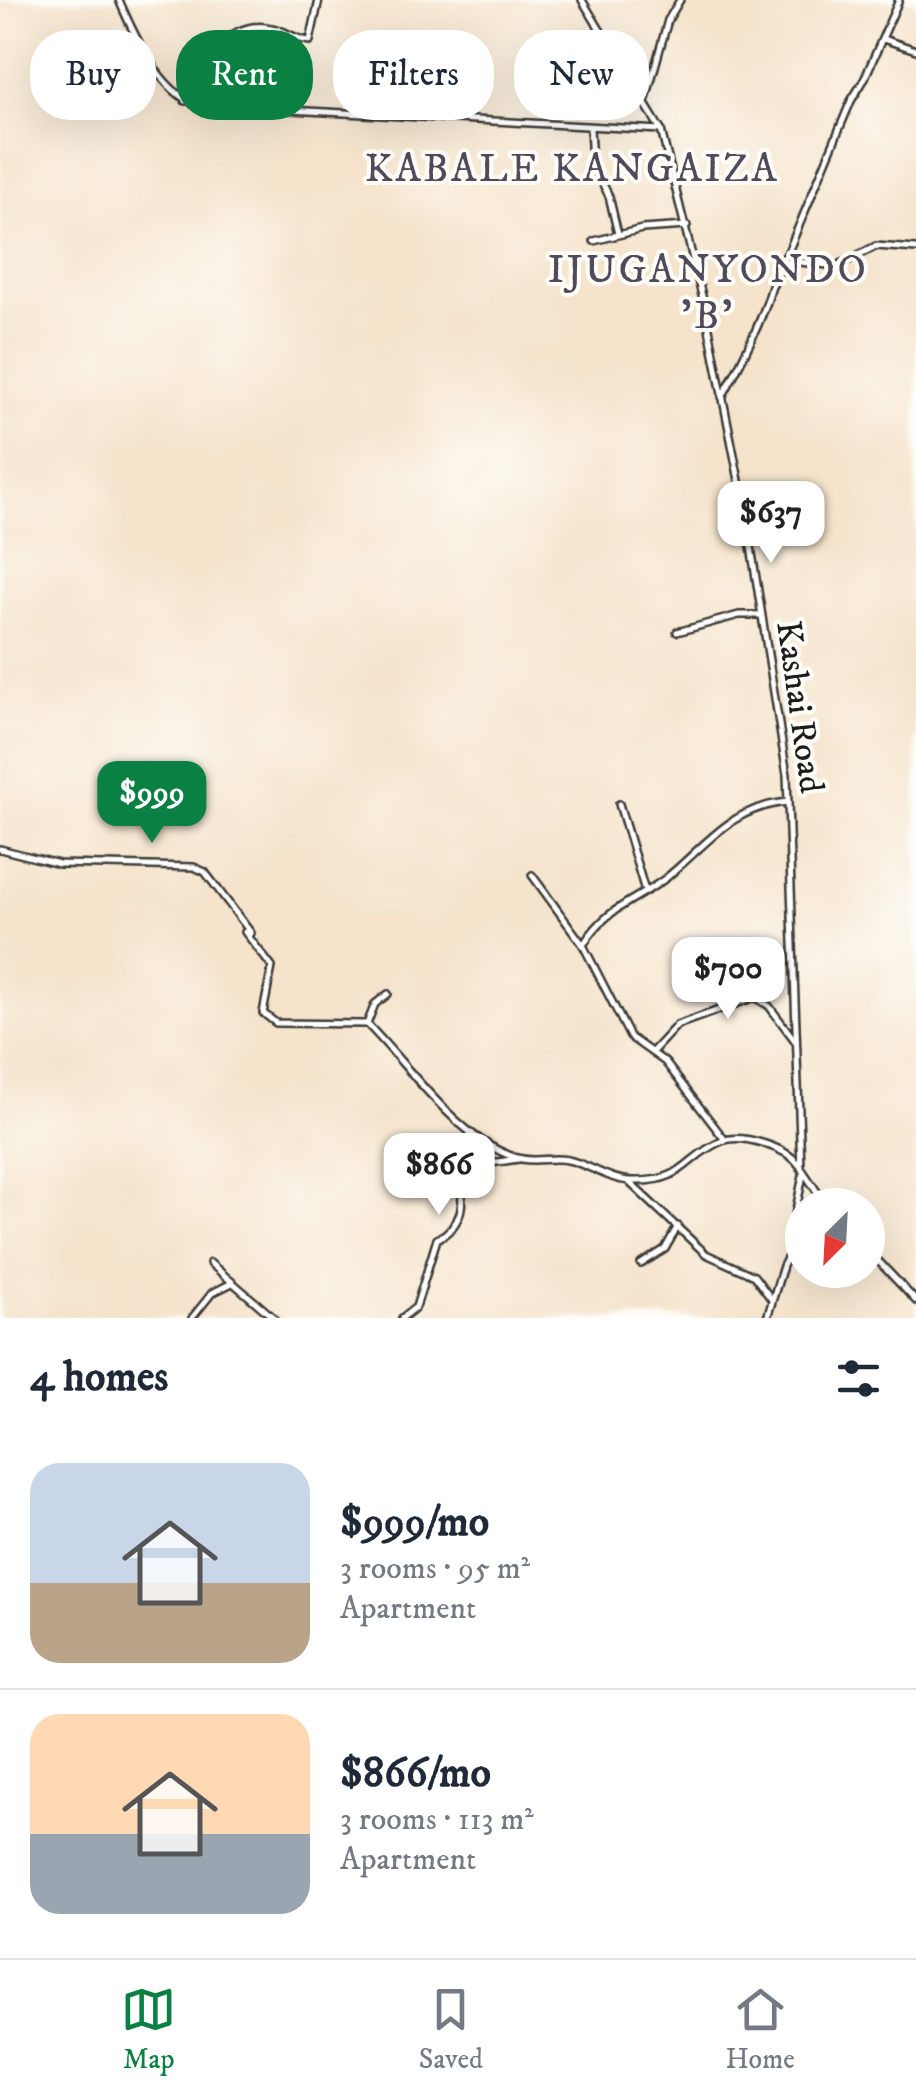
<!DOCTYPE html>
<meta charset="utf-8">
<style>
body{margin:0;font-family:"IM FELL DW Pica",serif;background:#f6f6f7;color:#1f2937;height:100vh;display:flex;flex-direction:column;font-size:38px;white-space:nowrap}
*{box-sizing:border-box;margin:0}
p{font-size:32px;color:#747a83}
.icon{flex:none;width:55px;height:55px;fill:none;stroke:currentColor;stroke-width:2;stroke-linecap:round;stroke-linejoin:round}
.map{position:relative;height:1318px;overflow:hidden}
.panel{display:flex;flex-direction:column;background:#fff;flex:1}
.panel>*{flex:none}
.guide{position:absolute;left:30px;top:30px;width:858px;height:90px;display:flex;gap:20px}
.needle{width:65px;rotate:204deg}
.controls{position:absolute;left:785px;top:1188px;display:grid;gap:20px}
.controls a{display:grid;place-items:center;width:100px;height:100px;border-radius:50%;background:#fff;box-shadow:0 10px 40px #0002;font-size:50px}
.price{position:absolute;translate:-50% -85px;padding:0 22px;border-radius:20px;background:#fff;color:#222;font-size:32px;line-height:65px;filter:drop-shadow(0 2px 5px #0008)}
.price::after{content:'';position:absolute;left:50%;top:60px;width:30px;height:22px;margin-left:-15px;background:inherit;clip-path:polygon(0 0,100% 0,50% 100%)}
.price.selected{background:#0b8043;color:#fff}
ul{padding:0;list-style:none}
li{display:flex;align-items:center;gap:30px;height:250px;padding:0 30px}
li+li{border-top:2px solid #e0e1e3}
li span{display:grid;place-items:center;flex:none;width:280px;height:200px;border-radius:30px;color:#555}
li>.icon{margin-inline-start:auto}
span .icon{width:120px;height:120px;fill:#fffc;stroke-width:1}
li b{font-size:42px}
h2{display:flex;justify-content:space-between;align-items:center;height:120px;padding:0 30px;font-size:42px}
.tag{padding:0 35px;border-radius:40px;background:#fff;box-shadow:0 10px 40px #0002;font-size:35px;line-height:90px}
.tag.selected{background:#0b8043;color:#fff}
.menu{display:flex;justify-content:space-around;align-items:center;height:140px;border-top:2px solid #e0e1e3;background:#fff;font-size:28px;color:#747a83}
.menu a{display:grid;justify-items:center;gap:5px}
.menu .selected{color:#0b8043}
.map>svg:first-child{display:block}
</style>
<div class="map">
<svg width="916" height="1318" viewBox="0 0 916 1318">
<rect width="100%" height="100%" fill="#fdfcf7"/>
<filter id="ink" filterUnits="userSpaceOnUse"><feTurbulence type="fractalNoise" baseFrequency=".01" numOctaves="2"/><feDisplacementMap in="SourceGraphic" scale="20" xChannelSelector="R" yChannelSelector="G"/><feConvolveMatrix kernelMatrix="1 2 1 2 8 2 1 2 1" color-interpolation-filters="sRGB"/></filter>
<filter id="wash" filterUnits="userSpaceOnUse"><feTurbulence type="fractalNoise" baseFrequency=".0048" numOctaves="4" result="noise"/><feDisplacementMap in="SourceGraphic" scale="40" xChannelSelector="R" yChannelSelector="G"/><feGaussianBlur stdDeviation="2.25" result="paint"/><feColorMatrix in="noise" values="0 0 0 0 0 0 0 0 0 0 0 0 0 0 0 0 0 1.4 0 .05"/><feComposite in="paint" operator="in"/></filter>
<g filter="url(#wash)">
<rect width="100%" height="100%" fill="#f5e3cb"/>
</g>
<g filter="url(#ink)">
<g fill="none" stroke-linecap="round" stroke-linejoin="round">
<!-- minor casing -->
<g stroke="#3d3a36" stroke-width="10">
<g id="minor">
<path d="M 119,0 C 134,35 159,91 197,105 L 661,130"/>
<path d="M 582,0 L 661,130 L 705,308 L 747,521 L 787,775 L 801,1168 L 826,1205"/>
<path d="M 883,39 L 916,50"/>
<path d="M 646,99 L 668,20 L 680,0"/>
<path d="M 185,101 C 199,68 227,17 272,28 C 286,31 297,40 310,41 L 319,0"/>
<path d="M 590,128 L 592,163 L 609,196 L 618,234"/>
<path d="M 594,241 L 642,229 L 687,226"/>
<path d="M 773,285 L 783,264 L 790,261 L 837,266 L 876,246 L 916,249"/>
<path d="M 722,397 C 739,367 755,335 767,302 C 774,282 775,269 788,252 L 851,101 L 864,80 L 899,0"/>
<path d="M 677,632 L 739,615 L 761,615"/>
<path d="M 619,804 L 645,891"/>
<path d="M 0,849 L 59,864 L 194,867 L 205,872 L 251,933 L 245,932 L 272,967 L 263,1013 L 276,1023 L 367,1024 C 409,1066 462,1146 522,1159 C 537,1162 553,1157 568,1160 C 591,1165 609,1181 634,1181 C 686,1182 684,1157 722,1141 C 742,1133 788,1148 799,1165"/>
<path d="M 532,875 L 583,945 L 630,1037 L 665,1062 L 725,1140"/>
<path d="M 583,945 C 608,906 631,904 666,878 C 707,845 730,807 788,802"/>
<path d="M 367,1024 L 375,1004 L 388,994"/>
<path d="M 653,1051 L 677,1025 L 755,997 L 769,1006 L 796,1042"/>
<path d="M 462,1167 L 519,1159"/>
<path d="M 630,1183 L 706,1254 L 754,1276 L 772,1300"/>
<path d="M 789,1245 L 803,1175"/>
<path d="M 868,1250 L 916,1301"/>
<path d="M 210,1263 L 274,1318"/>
<path d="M 641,1264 L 665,1249 L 678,1226"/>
<path d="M 192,1318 L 212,1293 L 230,1284"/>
<path d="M 402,1318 L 416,1307 L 437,1239 C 485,1213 444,1169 471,1133"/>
<path d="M 767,1318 L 783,1266 L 802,1230"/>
</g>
</g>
<!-- minor -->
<use href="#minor" stroke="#fff" stroke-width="5"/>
</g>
</g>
<g text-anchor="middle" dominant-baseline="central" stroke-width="8" stroke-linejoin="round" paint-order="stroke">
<!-- street labels -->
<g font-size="35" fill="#1c1c1c" stroke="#fdfcf7">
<text transform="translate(799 707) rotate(82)">Kashai Road</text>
</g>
<!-- quarter labels -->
<g font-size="40" letter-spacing="2.5" fill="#504a5a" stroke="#fdfcf7">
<text x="572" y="170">KABALE KANGAIZA</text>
<text x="708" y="271">IJUGANYONDO<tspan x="708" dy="46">'B'</tspan></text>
</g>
</g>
</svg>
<div class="controls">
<a><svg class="needle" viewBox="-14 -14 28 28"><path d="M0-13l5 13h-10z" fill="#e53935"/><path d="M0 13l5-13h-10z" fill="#747a83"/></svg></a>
</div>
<b class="price" style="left:771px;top:566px">$637</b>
<b class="price selected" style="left:152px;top:846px">$999</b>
<b class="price" style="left:728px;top:1022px">$700</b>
<b class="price" style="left:439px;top:1218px">$866</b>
<div class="guide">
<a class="tag">Buy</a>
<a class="tag selected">Rent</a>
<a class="tag">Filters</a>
<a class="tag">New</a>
</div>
</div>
<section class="panel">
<h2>4 homes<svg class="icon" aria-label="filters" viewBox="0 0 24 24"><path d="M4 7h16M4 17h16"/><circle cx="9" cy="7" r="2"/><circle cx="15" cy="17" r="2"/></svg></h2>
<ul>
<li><span style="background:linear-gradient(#c9d6e8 60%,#b9a48a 0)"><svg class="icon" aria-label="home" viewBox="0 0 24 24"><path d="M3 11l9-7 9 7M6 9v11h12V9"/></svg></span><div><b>$999/mo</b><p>3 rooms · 95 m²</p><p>Apartment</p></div></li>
<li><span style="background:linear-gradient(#ffd9b3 60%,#9aa5b1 0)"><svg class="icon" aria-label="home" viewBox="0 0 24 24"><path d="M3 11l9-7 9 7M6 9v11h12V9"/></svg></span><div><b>$866/mo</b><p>3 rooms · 113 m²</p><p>Apartment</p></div></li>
</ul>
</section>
<nav class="menu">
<a class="selected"><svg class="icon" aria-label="map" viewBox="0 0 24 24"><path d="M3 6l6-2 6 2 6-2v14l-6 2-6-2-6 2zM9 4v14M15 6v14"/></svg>Map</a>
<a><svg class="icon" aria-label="saved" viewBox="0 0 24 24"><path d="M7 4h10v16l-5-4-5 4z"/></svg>Saved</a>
<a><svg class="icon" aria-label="home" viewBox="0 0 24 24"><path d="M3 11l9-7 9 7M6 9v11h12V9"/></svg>Home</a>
</nav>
